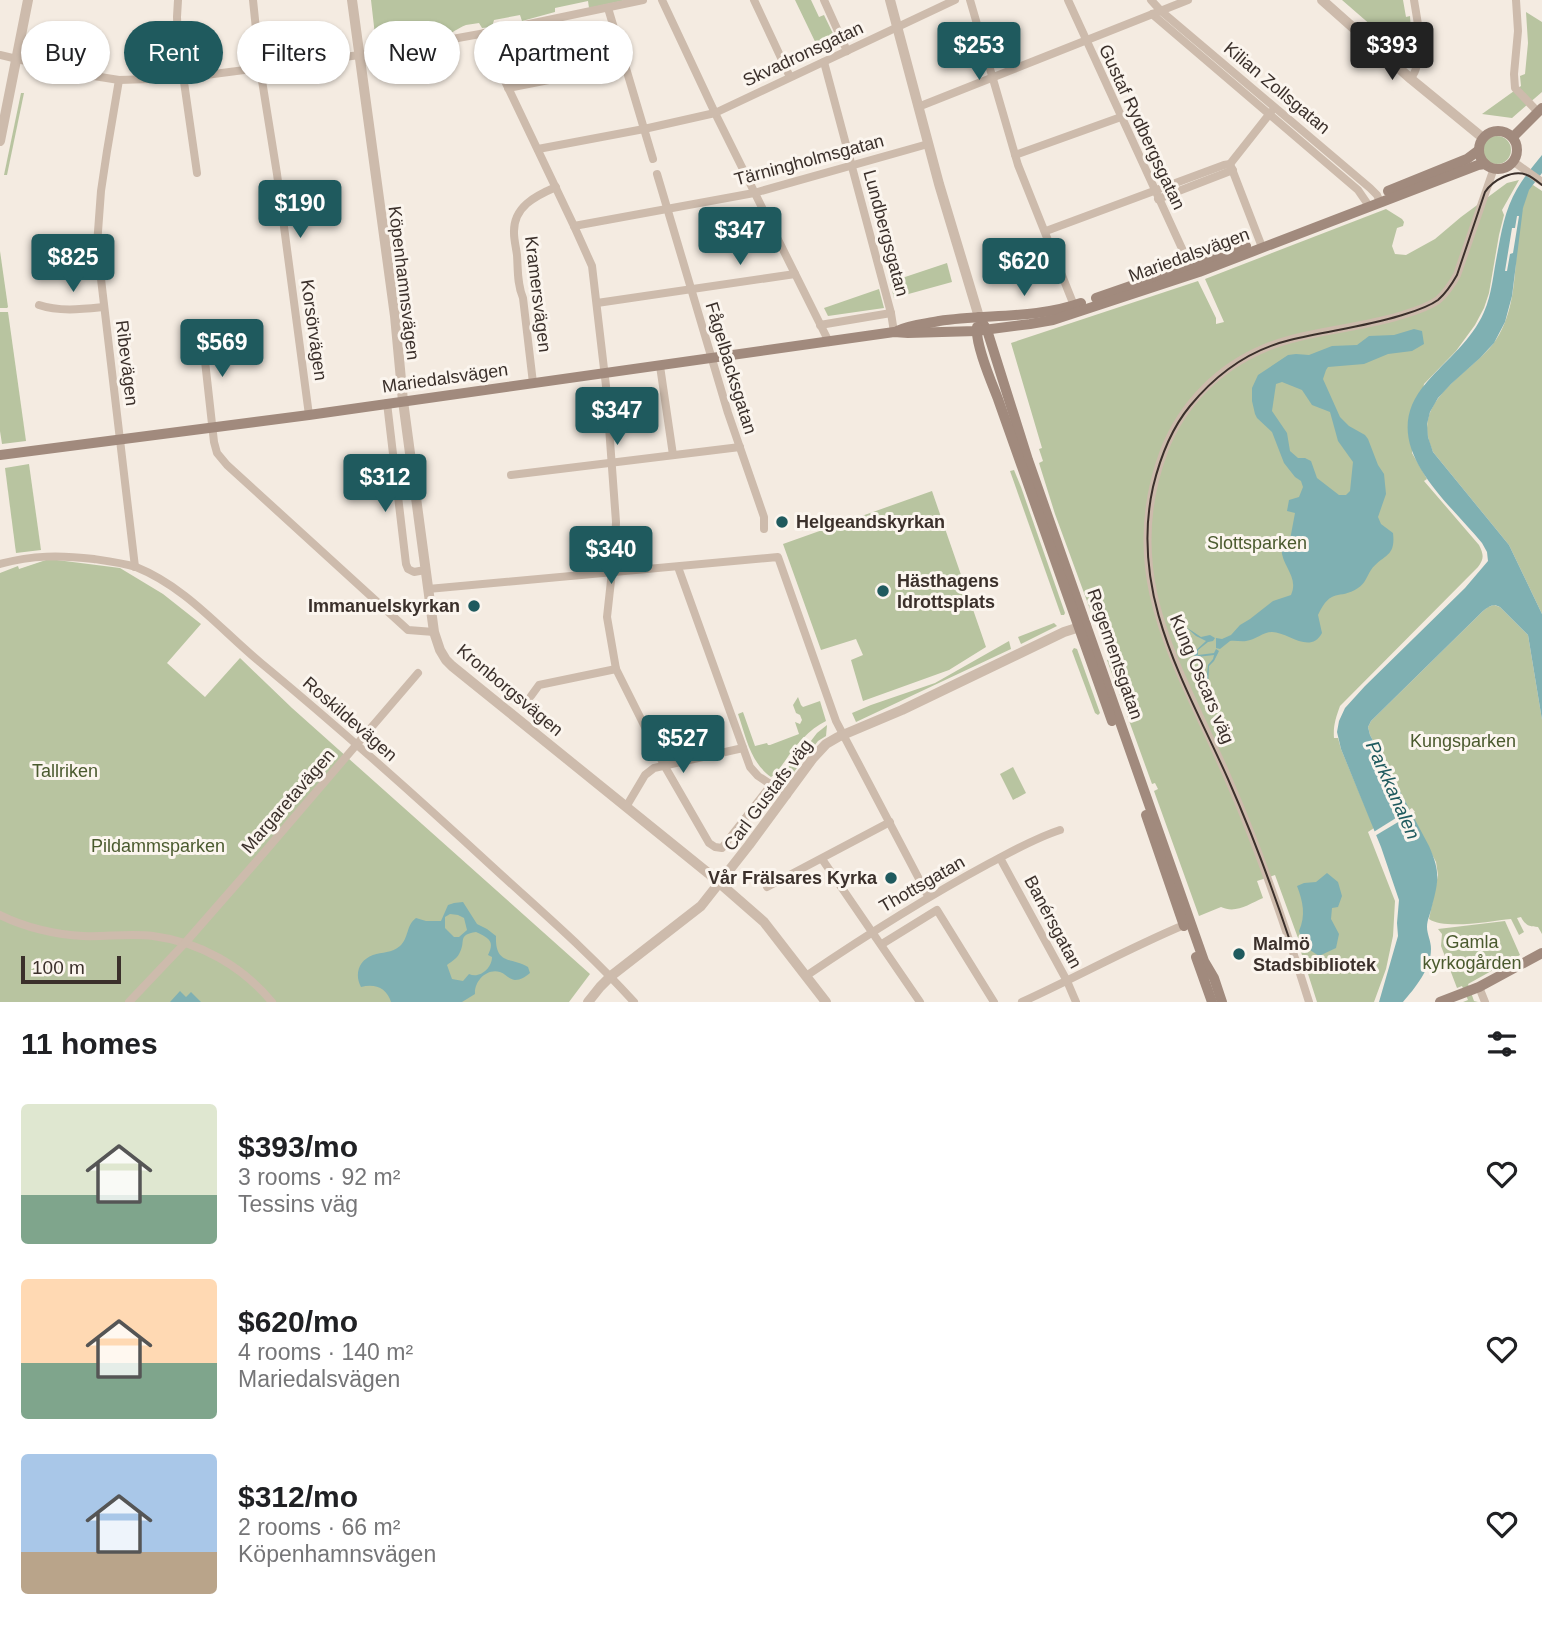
<!DOCTYPE html>
<meta charset="utf-8">
<style>
body{margin:0;font-family:Helvetica,sans-serif;background:#f6f6f6;color:#202124;height:100vh;display:flex;flex-direction:column;font-size:26px;white-space:nowrap}
*{box-sizing:border-box;margin:0}
p{font-size:23px;color:#757577}
.icon{flex:none;width:38px;height:38px;fill:none;stroke:currentColor;stroke-width:2;stroke-linecap:round;stroke-linejoin:round}
.map{position:relative;height:1002px;overflow:hidden}
.panel{display:flex;flex-direction:column;background:#fff;flex:1}
.panel>*{flex:none}
.banner{position:absolute;left:21px;top:21px;width:700px;height:63px;display:flex;gap:14px}
.scale{position:absolute;left:21px;bottom:18px;width:100px;box-sizing:border-box;padding-left:7px;border:4px solid #3b302b;border-top:0;font-size:19px;line-height:24px;white-space:nowrap;color:#3b302b;-webkit-text-stroke:5px #fbf5ee;paint-order:stroke}
.price{position:absolute;translate:-50% -60px;padding:0 16px;border-radius:7px;background:#1f5a5e;color:#fff;font-size:23px;line-height:46px;filter:drop-shadow(0 2px 4px #0008)}
.price::after{content:'';position:absolute;left:50%;top:42px;width:21px;height:16px;margin-left:-10px;background:inherit;clip-path:polygon(0 0,100% 0,50% 100%)}
.price.on{background:#222;color:#fff}
ul{padding:0;list-style:none}
li{display:flex;align-items:center;gap:21px;height:175px;padding:0 21px}
li span{display:grid;place-items:center;flex:none;width:196px;height:140px;border-radius:7px;color:#555}
li>.icon{margin-inline-start:auto}
span .icon{width:84px;height:84px;fill:#fffc;stroke-width:1}
li b{font-size:30px}
h2{display:flex;justify-content:space-between;align-items:center;height:84px;padding:0 21px;font-size:30px}
.pill{padding:0 24px;border-radius:32px;background:#fff;box-shadow:0 2px 5px #0004;font-size:24px;line-height:63px}
.pill.on{background:#1f5a5e;color:#fff}
.map>svg:first-child{display:block}
</style>
<div class="map">
<svg width="1542" height="1002" viewBox="0 0 1542 1002">
<rect width="100%" height="100%" fill="#f4ebe1"/>
<!-- green -->
<g fill="#b8c4a0">
<path d="M 371,0 L 626,0 L 589,8 L 588,1 L 555,8 L 555,12 L 522,21 L 520,15 L 494,20 L 492,27 L 482,28 L 479,23 C 475,24 470,24 466,25 C 454,29 450,39 436,31 L 376,44 Z"/>
<path d="M 795,0 L 811,0 L 819,17 L 824,15 L 839,46 L 821,54 Z"/>
<path d="M 1342,0 L 1403,0 L 1406,17 L 1410,16 L 1413,58 L 1410,59 Z"/>
<path d="M 1526,12 L 1542,22 L 1542,92 L 1512,118 L 1482,114 L 1521,86 L 1520,76 L 1525,74 L 1528,43 Z"/>
<path d="M 21,93 L 24,93 L 7,175 L 4,175 Z"/>
<circle cx="1497" cy="150" r="14"/>
<path d="M 1519,180 L 1502,210 L 1504,215 L 1499,235 L 1489,293 L 1484,308 L 1475,325 L 1456,351 L 1424,384 L 1412,453 L 1427,479 L 1424,481 L 1479,545 C 1484,555 1484,559 1478,567 L 1340,706 C 1336,717 1333,726 1334,738 L 1338,738 L 1341,749 L 1374,828 L 1368,832 L 1395,901 L 1393,936 L 1386,969 L 1374,1002 L 1317,1002 L 1301,952 L 1302,949 L 1275,875 L 1257,881 L 1263,898 C 1249,904 1236,914 1221,907 L 1199,916 L 1154,791 L 1158,789 L 1155,783 L 1152,784 L 1107,660 L 1113,657 L 1101,624 L 1099,625 L 1100,620 L 1097,611 L 1091,612 L 1055,514 L 1039,463 L 1043,461 L 1039,449 L 1042,448 L 1011,343 L 1198,281 L 1216,318 L 1216,324 L 1224,322 L 1205,279 L 1386,209 L 1402,219 L 1404,222 L 1403,226 L 1397,228 L 1392,246 L 1395,254 L 1406,255 L 1435,239 L 1461,217 L 1507,183 Z"/>
<path d="M 1533,185 L 1542,191 L 1542,614 L 1509,545 L 1433,452 C 1431,447 1429,442 1428,437 C 1419,397 1472,371 1493,344 C 1518,311 1514,264 1519,225 C 1521,212 1525,200 1528,188 Z"/>
<path d="M 0,251 L 8,307 L 7,308 L 0,308 Z"/>
<path d="M 947,263 L 952,282 L 894,298 L 890,282 Z"/>
<path d="M 879,289 L 884,308 L 828,316 L 824,308 Z"/>
<path d="M 0,312 L 8,312 L 26,441 L 2,444 L 0,431 Z"/>
<path d="M 29,464 L 41,550 L 16,553 L 5,468 Z"/>
<path d="M 1014,470 L 1021,487 L 1065,613 L 1064,615 L 1061,615 L 1010,471 Z"/>
<path d="M 932,491 L 986,647 L 949,670 L 863,701 L 851,660 L 863,655 L 856,639 L 821,650 L 783,544 Z"/>
<path d="M 49,559 L 120,568 L 163,594 L 201,624 L 167,663 L 205,697 L 240,658 L 292,708 L 590,974 L 569,1002 L 0,1002 L 0,573 L 18,566 L 19,569 Z"/>
<path d="M 1494,605 L 1500,607 L 1528,635 L 1542,720 L 1542,934 L 1538,927 C 1529,927 1525,925 1521,917 L 1517,918 L 1524,932 L 1519,935 L 1511,919 C 1491,921 1445,930 1429,919 L 1438,875 L 1436,862 L 1370,735 L 1368,727 L 1371,721 L 1483,611 L 1488,607 Z"/>
<path d="M 1054,623 L 1057,626 L 1021,644 L 1018,637 Z"/>
<path d="M 1009,641 L 1011,649 L 856,722 L 852,713 L 871,705 L 935,683 Z"/>
<path d="M 1074,648 L 1077,649 L 1100,713 L 1098,715 L 1095,713 L 1072,651 Z"/>
<path d="M 798,697 L 801,705 L 803,707 L 820,701 L 826,721 C 809,729 795,746 785,761 C 781,766 777,774 771,777 C 750,762 746,737 738,714 L 743,712 L 755,746 L 767,743 L 768,745 L 770,745 L 799,734 L 795,722 L 800,724 L 802,720 L 800,715 L 796,713 L 793,705 Z"/>
<path d="M 827,725 L 826,736 L 818,741 L 783,786 L 780,784 L 788,767 L 801,754 L 817,733 Z"/>
<path d="M 1013,767 L 1026,793 L 1013,800 L 1000,774 Z"/>
<path d="M 1505,921 L 1520,955 L 1468,984 L 1474,1001 L 1478,1002 L 1463,1002 L 1468,1000 L 1462,986 L 1457,988 L 1441,946 L 1442,934 L 1438,929 Z"/>
</g>
<!-- water -->
<g fill="#7fb0b2" fill-rule="evenodd">
<path d="M 1542,155 L 1542,173 L 1529,190 L 1523,208 L 1512,296 L 1505,322 L 1494,343 L 1480,358 L 1451,384 L 1438,398 L 1430,412 L 1427,424 L 1428,437 L 1433,452 L 1509,545 L 1542,614 L 1542,720 L 1528,635 L 1500,607 C 1493,603 1489,606 1483,611 L 1371,721 L 1368,727 L 1370,735 L 1429,846 C 1440,871 1439,880 1432,906 C 1431,912 1427,920 1427,927 C 1427,934 1431,941 1431,949 C 1431,969 1415,988 1403,1002 L 1379,1002 L 1398,936 L 1397,923 L 1399,900 L 1381,847 L 1341,749 L 1337,732 L 1339,721 L 1345,708 L 1365,686 L 1465,588 L 1488,561 L 1487,552 L 1482,543 C 1445,498 1373,442 1427,382 C 1447,359 1472,340 1484,312 C 1492,294 1493,275 1497,255 C 1501,233 1505,209 1517,189 C 1524,177 1533,166 1542,155 Z"/>
<path d="M 1414,329 L 1422,331 L 1424,344 L 1412,351 L 1388,354 L 1364,364 L 1328,367 L 1326,370 L 1323,379 L 1340,417 L 1349,426 L 1365,435 L 1368,439 L 1378,465 L 1384,474 L 1386,494 L 1378,517 L 1381,524 L 1393,533 C 1396,558 1383,554 1371,570 C 1367,576 1365,584 1358,588 C 1338,601 1332,586 1318,615 L 1322,633 C 1310,655 1288,632 1272,632 C 1263,632 1255,640 1246,641 C 1241,642 1235,640 1230,641 L 1220,649 L 1216,648 L 1216,638 L 1222,639 L 1231,635 L 1240,625 L 1250,619 L 1273,601 L 1291,595 C 1300,575 1278,564 1282,544 L 1289,545 L 1295,513 L 1287,511 L 1289,500 L 1299,497 L 1303,487 L 1301,481 L 1295,477 L 1284,463 L 1272,432 L 1257,418 L 1255,414 L 1252,401 L 1252,388 L 1258,375 L 1288,355 L 1296,354 L 1309,355 L 1332,346 L 1357,345 L 1369,336 L 1394,335 ZM 1282,382 L 1302,390 L 1312,405 L 1330,412 L 1338,441 L 1353,462 L 1350,491 L 1346,495 L 1339,495 L 1317,478 L 1311,461 L 1305,458 L 1298,458 L 1290,451 L 1287,433 L 1272,411 L 1276,384 Z"/>
<path d="M 1186,627 L 1201,637 L 1210,635 L 1215,638 L 1213,641 L 1208,642 L 1198,650 L 1198,655 L 1214,653 L 1216,649 L 1219,651 L 1214,661 L 1209,666 L 1208,687 L 1206,690 L 1207,693 L 1205,694 L 1208,665 L 1213,659 L 1214,655 L 1197,657 L 1192,654 L 1206,641 L 1196,636 Z"/>
<path d="M 1327,873 L 1338,882 L 1342,896 L 1338,907 L 1332,908 L 1331,919 L 1339,934 L 1336,948 L 1319,956 L 1304,946 L 1299,931 C 1306,915 1303,902 1297,886 L 1304,883 L 1316,882 Z"/>
<path d="M 463,902 L 477,924 L 487,929 L 496,936 C 495,965 511,957 528,967 L 530,973 C 525,977 521,980 515,980 C 508,979 506,974 500,972 C 486,968 474,982 475,994 L 462,1002 L 391,1002 C 387,988 375,983 361,987 C 354,974 359,960 373,955 C 382,952 392,953 400,946 C 409,938 406,925 416,918 L 426,921 L 441,921 L 448,905 L 454,903 ZM 450,914 L 458,915 L 464,918 L 467,930 L 459,937 L 454,937 L 445,928 L 445,917 ZM 476,932 C 489,938 495,941 488,955 L 492,957 C 492,968 480,979 469,974 L 463,981 L 452,979 L 447,965 C 452,961 458,958 460,952 C 466,941 457,935 476,932 Z"/>
<path d="M 180,991 L 186,997 L 191,992 L 201,1002 L 170,1002 Z"/>
</g>
<!-- pier -->
<g fill="#f4ebe1">
<path d="M 1517,216 L 1519,216 L 1513,253 L 1510,254 L 1507,271 L 1505,271 L 1512,228 L 1515,228 Z"/>
<path d="M 1412,808 L 1415,812 L 1373,837 L 1372,833 Z"/>
</g>
<g fill="none" stroke-linecap="round" stroke-linejoin="round">
<!-- minor -->
<g stroke="#cdbbac" stroke-width="8">
<path d="M 178,0 L 177,17 L 178,40 L 197,173"/>
<path d="M 253,0 L 260,68 L 277,174 L 309,415"/>
<path d="M 662,0 L 715,113 L 829,342"/>
<path d="M 754,0 L 790,77"/>
<path d="M 824,0 L 847,51"/>
<path d="M 970,0 L 1018,165 L 1075,308"/>
<path d="M 1068,0 L 1190,266"/>
<path d="M 1151,0 L 1161,11 L 1370,188 L 1377,195 L 1380,202"/>
<path d="M 1516,0 L 1518,31 L 1514,74 L 1515,88 L 1538,112"/>
<path d="M 608,8 L 653,159"/>
<path d="M 1152,14 L 1358,190 L 1369,206"/>
<path d="M 484,33 L 492,54 L 574,226 L 592,266 L 606,386 L 616,522 L 615,544 L 607,617 L 616,669 L 664,765 L 709,843 L 715,847 L 722,848 L 771,785"/>
<path d="M 0,55 L 75,73 L 119,80 L 183,78 L 375,53 L 491,32 L 643,0"/>
<path d="M 824,62 L 891,313 L 894,332"/>
<path d="M 1411,79 C 1426,55 1418,26 1414,0"/>
<path d="M 119,80 L 107,151 L 101,191 L 97,245 L 135,567"/>
<path d="M 508,88 L 625,65"/>
<path d="M 918,107 L 1188,0"/>
<path d="M 538,149 L 644,129 L 715,113 L 955,0"/>
<path d="M 1015,155 L 1121,117"/>
<path d="M 1514,162 L 1542,182"/>
<path d="M 1230,164 L 1262,247"/>
<path d="M 657,174 L 728,413 L 764,517 L 764,529"/>
<path d="M 1158,199 L 1233,170"/>
<path d="M 574,226 L 754,193 L 928,144"/>
<path d="M 1046,231 L 1224,165 L 1230,164 L 1271,112"/>
<path d="M 597,303 L 795,274"/>
<path d="M 39,305 C 59,312 84,309 104,307"/>
<path d="M 820,325 L 891,313"/>
<path d="M 202,334 L 214,442 L 217,453 L 227,465 L 408,630 L 434,632"/>
<path d="M 660,366 L 673,455"/>
<path d="M 533,383 L 523,298 C 517,284 518,269 517,255 C 516,247 514,240 514,233 C 513,207 535,196 556,187"/>
<path d="M 387,403 L 406,564 L 408,569 L 414,572 L 425,570"/>
<path d="M 511,475 L 740,447"/>
<path d="M 0,564 C 33,555 60,555 94,559 C 108,561 123,563 136,567 C 186,587 221,630 261,663 C 342,730 419,799 496,870 C 543,913 591,954 634,1002"/>
<path d="M 678,567 L 750,767 L 758,776 L 787,795"/>
<path d="M 428,589 L 778,557 L 836,721 L 928,896"/>
<path d="M 531,696 L 539,685 L 616,669"/>
<path d="M 626,807 L 645,775 L 654,768 L 743,748"/>
<path d="M 1000,858 L 1067,981 L 1076,1002"/>
<path d="M 822,859 L 920,1002"/>
<path d="M 767,887 L 890,822"/>
<path d="M 0,915 C 24,927 56,935 83,936 C 106,937 130,933 153,936 C 200,942 242,966 272,1002"/>
<path d="M 882,944 L 937,910 L 994,1002"/>
<path d="M 806,976 C 865,936 925,898 988,864 C 1011,852 1035,838 1060,830"/>
<path d="M 1479,987 L 1485,1002"/>
<path d="M 129,1002 L 185,943 L 255,863 L 418,673"/>
<path d="M 1022,1002 C 1077,977 1129,948 1184,925"/>
<path d="M 1309,1002 C 1286,928 1261,854 1230,783 C 1182,670 1116,579 1164,451 C 1182,404 1219,367 1265,348 C 1306,331 1356,329 1399,316 C 1412,312 1427,308 1438,300 C 1446,293 1452,284 1457,275 L 1494,168"/>
</g>
<!-- tertiary -->
<g stroke="#cdbbac" stroke-width="10">
<path d="M 352,0 L 395,316 L 403,401 L 434,632 L 440,650 L 446,660 L 452,666 L 708,873 L 764,922 L 826,1002"/>
<path d="M 890,0 L 939,184 L 979,317"/>
<path d="M 1322,0 L 1411,79 L 1483,138"/>
<path d="M 0,141 L 28,0"/>
<path d="M 588,1002 L 600,987 L 611,976 L 701,906 L 749,845 L 813,758 L 826,744 L 838,737 L 902,710 L 1064,632 L 1086,625"/>
</g>
<!-- secondary -->
<g stroke="#a18a7d" stroke-width="10">
<circle cx="1498" cy="150" r="19"/>
<path d="M 1513,137 L 1542,108"/>
<path d="M 1388,191 L 1467,159 L 1479,150"/>
<path d="M 1096,298 L 1246,246"/>
<path d="M 979,317 L 987,330 L 1028,460 L 1204,961 L 1214,978 L 1222,1002"/>
<path d="M 977,327 C 975,344 991,381 998,399 L 1112,721"/>
<path d="M 897,331 C 910,325 925,324 939,321 C 986,314 1036,319 1081,303"/>
<path d="M 0,455 L 309,415 L 894,332 L 908,333 L 976,331 L 1030,324 L 1053,320 L 1199,272 L 1478,165 L 1485,164"/>
<path d="M 1146,815 L 1184,926"/>
<path d="M 1196,957 L 1212,1002"/>
<path d="M 1440,1002 L 1479,987 L 1542,953"/>
</g>
<!-- tram -->
<path stroke="#3b302b" stroke-width="2" d="M 1289,938 C 1271,884 1251,831 1228,779 C 1186,685 1129,595 1153,487 C 1160,458 1171,429 1190,406 C 1217,373 1249,350 1290,340 C 1326,331 1363,327 1399,316 C 1412,312 1427,308 1438,300 C 1446,293 1452,284 1457,275 L 1485,192 C 1493,180 1513,169 1527,175 C 1532,177 1537,181 1542,185"/>
</g>
<!-- markers -->
<g fill="#1f5a5e" stroke="#fbf5ee" stroke-width="2.5">
<circle cx="782" cy="522" r="7"/>
<circle cx="883" cy="591" r="7"/>
<circle cx="474" cy="606" r="7"/>
<circle cx="891" cy="878" r="7"/>
<circle cx="1239" cy="954" r="7"/>
</g>
<g text-anchor="middle" dominant-baseline="central" stroke-width="6" stroke-linejoin="round" paint-order="stroke">
<!-- street labels -->
<g font-size="18" fill="#3b302b" stroke="#fbf5ee">
<text transform="translate(803 54) rotate(-25)">Skvadronsgatan</text>
<text transform="translate(1277 88) rotate(40)">Kilian Zollsgatan</text>
<text transform="translate(1142 127) rotate(65)">Gustaf Rydbergsgatan</text>
<text transform="translate(809 160) rotate(-15)">Tärningholmsgatan</text>
<text transform="translate(886 233) rotate(75)">Lundbergsgatan</text>
<text transform="translate(1189 255) rotate(-20)">Mariedalsvägen</text>
<text transform="translate(404 283) rotate(83)">Köpenhamnsvägen</text>
<text transform="translate(538 294) rotate(83)">Kramersvägen</text>
<text transform="translate(314 330) rotate(82)">Korsörvägen</text>
<text transform="translate(127 363) rotate(83)">Ribevägen</text>
<text transform="translate(731 368) rotate(73)">Fågelbacksgatan</text>
<text transform="translate(445 378) rotate(-8)">Mariedalsvägen</text>
<text transform="translate(1115 654) rotate(71)">Regementsgatan</text>
<text transform="translate(1202 679) rotate(67)">Kung Oscars väg</text>
<text transform="translate(510 690) rotate(40)">Kronborgsvägen</text>
<text transform="translate(350 719) rotate(41)">Roskildevägen</text>
<text transform="translate(768 795) rotate(-53)">Carl Gustafs väg</text>
<text transform="translate(288 801) rotate(-49)">Margaretavägen</text>
<text transform="translate(922 884) rotate(-30)">Thottsgatan</text>
<text transform="translate(1053 922) rotate(62)">Banérsgatan</text>
</g>
<!-- poi labels -->
<g font-size="18" font-weight="bold" fill="#3b302b" stroke="#fbf5ee" text-anchor="start">
<text x="796" y="522">Helgeandskyrkan</text>
<text x="897" y="581">Hästhagens<tspan x="897" dy="21">Idrottsplats</tspan></text>
<text x="460" y="606" text-anchor="end">Immanuelskyrkan</text>
<text x="877" y="878" text-anchor="end">Vår Frälsares Kyrka</text>
<text x="1253" y="944">Malmö<tspan x="1253" dy="21">Stadsbibliotek</tspan></text>
</g>
<!-- park labels -->
<g font-size="18" fill="#4a5a2e" stroke="#fbf5ee">
<text x="1257" y="543">Slottsparken</text>
<text x="1463" y="741">Kungsparken</text>
<text x="65" y="771">Tallriken</text>
<text x="158" y="846">Pildammsparken</text>
<text x="1472" y="942">Gamla<tspan x="1472" dy="21">kyrkogården</tspan></text>
</g>
<!-- water labels -->
<g font-size="19" font-style="italic" fill="#1f5a5e" stroke="#fbf5ee">
<text transform="translate(1393 790) rotate(66)">Parkkanalen</text>
</g>
</g>
</svg>
<div class="scale">100 m</div>
<b class="price" style="left:979px;top:82px">$253</b>
<b class="price on" style="left:1392px;top:82px">$393</b>
<b class="price" style="left:300px;top:240px">$190</b>
<b class="price" style="left:740px;top:267px">$347</b>
<b class="price" style="left:73px;top:294px">$825</b>
<b class="price" style="left:1024px;top:298px">$620</b>
<b class="price" style="left:222px;top:379px">$569</b>
<b class="price" style="left:617px;top:447px">$347</b>
<b class="price" style="left:385px;top:514px">$312</b>
<b class="price" style="left:611px;top:586px">$340</b>
<b class="price" style="left:683px;top:775px">$527</b>
<div class="banner">
<a class="pill">Buy</a>
<a class="pill on">Rent</a>
<a class="pill">Filters</a>
<a class="pill">New</a>
<a class="pill">Apartment</a>
</div>
</div>
<section class="panel">
<h2>11 homes<svg class="icon" aria-label="filters" viewBox="0 0 24 24"><path d="M4 7h16M4 17h16"/><circle cx="9" cy="7" r="2"/><circle cx="15" cy="17" r="2"/></svg></h2>
<ul>
<li><span style="background:linear-gradient(#dfe7d0 65%,#7fa58c 0)"><svg class="icon" aria-label="home" viewBox="0 0 24 24"><path d="M3 11l9-7 9 7M6 9v11h12V9"/></svg></span><div><b>$393/mo</b><p>3 rooms · 92 m²</p><p>Tessins väg</p></div><svg class="icon" aria-label="heart" viewBox="0 0 24 24"><path d="M12 20l-8-8c-3-5 5-10 8-4 3-6 11-1 8 4z"/></svg></li>
<li><span style="background:linear-gradient(#ffd9b3 60%,#7fa58c 0)"><svg class="icon" aria-label="home" viewBox="0 0 24 24"><path d="M3 11l9-7 9 7M6 9v11h12V9"/></svg></span><div><b>$620/mo</b><p>4 rooms · 140 m²</p><p>Mariedalsvägen</p></div><svg class="icon" aria-label="heart" viewBox="0 0 24 24"><path d="M12 20l-8-8c-3-5 5-10 8-4 3-6 11-1 8 4z"/></svg></li>
<li><span style="background:linear-gradient(#a9c7e8 70%,#b9a48a 0)"><svg class="icon" aria-label="home" viewBox="0 0 24 24"><path d="M3 11l9-7 9 7M6 9v11h12V9"/></svg></span><div><b>$312/mo</b><p>2 rooms · 66 m²</p><p>Köpenhamnsvägen</p></div><svg class="icon" aria-label="heart" viewBox="0 0 24 24"><path d="M12 20l-8-8c-3-5 5-10 8-4 3-6 11-1 8 4z"/></svg></li>
</ul>
</section>
